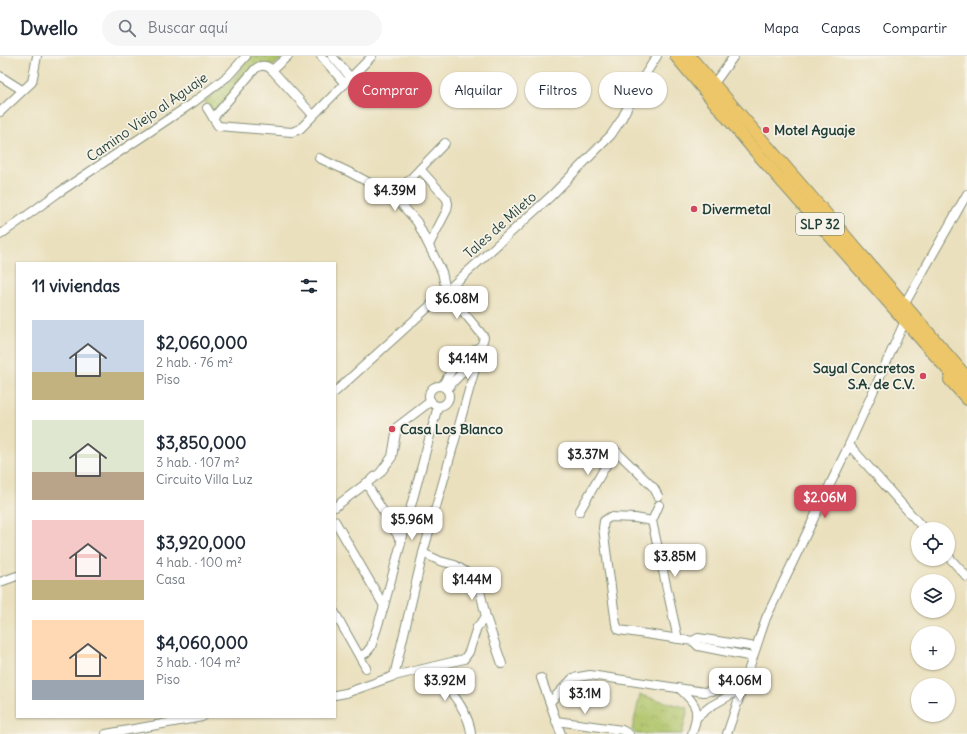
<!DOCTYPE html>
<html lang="es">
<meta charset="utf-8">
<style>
body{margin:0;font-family:Delius,sans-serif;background:#f6f6f7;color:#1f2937;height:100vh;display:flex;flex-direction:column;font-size:15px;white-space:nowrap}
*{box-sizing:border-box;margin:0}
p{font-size:13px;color:#747a83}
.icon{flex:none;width:22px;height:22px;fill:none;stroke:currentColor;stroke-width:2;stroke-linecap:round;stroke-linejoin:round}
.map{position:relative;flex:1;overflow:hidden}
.drawer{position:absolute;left:16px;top:206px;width:320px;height:456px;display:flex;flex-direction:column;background:#fff;border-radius:0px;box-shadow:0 1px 3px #0004}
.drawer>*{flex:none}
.banner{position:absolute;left:348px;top:16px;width:380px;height:36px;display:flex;gap:8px}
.controls{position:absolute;left:911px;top:466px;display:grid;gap:8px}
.controls a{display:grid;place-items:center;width:44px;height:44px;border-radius:50%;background:#fff;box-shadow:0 1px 3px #0004;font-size:20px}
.price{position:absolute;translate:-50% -34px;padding:0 9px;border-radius:8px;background:#fff;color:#222;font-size:13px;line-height:26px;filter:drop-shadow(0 1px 2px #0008)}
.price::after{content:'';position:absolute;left:50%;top:24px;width:12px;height:9px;margin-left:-6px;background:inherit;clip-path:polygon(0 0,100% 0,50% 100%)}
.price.active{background:#d1495b;color:#fff}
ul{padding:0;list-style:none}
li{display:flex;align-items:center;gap:12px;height:100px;padding:0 16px}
li span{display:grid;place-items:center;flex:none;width:112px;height:80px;border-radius:0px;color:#555}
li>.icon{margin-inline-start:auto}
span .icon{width:48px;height:48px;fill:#fffc;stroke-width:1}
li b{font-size:17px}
h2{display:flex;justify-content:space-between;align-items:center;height:48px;padding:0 16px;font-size:17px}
.pill{padding:0 14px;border-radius:18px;background:#fff;box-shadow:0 1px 3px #0004;font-size:14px;line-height:36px}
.pill.active{background:#d1495b;color:#fff}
header{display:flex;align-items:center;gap:24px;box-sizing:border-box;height:56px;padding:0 20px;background:#fff;border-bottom:1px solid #e0e1e3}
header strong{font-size:19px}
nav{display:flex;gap:22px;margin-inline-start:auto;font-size:14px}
.search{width:280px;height:36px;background:#f6f6f7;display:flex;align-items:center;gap:10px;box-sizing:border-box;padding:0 14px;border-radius:22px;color:#747a83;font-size:15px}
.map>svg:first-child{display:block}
</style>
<header>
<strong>Dwello</strong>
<div class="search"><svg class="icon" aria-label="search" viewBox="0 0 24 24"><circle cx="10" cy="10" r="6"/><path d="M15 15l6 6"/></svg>Buscar aquí</div>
<nav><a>Mapa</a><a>Capas</a><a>Compartir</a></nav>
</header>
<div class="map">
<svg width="967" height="678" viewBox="0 0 967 678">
<defs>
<pattern id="park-crowns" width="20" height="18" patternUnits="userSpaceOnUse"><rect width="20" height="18" fill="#b0c56a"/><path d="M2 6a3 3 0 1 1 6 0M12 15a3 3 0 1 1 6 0" fill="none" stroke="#8fa158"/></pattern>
<pattern id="garden-dots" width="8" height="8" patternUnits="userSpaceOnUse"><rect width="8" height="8" fill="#b0c56a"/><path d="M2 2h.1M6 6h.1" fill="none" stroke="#8fa158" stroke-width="1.8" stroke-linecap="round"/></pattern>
</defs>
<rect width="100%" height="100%" fill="#f7f3e8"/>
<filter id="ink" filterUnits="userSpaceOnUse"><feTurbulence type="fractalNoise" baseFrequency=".025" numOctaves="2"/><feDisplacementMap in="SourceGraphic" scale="8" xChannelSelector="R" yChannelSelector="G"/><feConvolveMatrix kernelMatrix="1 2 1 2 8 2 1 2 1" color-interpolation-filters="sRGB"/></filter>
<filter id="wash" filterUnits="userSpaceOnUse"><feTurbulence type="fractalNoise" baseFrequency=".012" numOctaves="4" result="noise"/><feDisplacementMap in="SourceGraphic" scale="16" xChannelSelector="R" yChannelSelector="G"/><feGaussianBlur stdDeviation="0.9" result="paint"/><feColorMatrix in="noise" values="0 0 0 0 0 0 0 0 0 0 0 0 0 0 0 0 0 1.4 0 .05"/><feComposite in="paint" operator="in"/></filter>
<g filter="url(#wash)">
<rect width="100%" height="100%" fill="#eae0bd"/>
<!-- park -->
<path fill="url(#park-crowns)" stroke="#68814f" d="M 640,639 L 688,652 L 682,678 L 636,678 L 632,674 Z"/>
<!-- garden -->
<path fill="url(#garden-dots)" stroke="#68814f" d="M 251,0 L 284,0 L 272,11 L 266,8 L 214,60 L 204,45 L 232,24 Z"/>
</g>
<g filter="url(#ink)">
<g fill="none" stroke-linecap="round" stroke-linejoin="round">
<!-- minor casing -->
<g stroke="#848e78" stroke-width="10">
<g id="minor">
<path d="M 321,0 L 345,28"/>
<path d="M 332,0 L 351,22"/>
<path d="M 272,14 L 313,59"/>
<path d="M 0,20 L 22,34"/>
<path d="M 713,29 L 734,0"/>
<path d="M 207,52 L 218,70 L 292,76 L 300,73 L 372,0"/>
<path d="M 0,56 L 32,26 L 37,0"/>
<path d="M 213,62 L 255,13 C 261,8 267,9 272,14 L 288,0"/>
<path d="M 319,102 L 351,117 L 394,140 L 417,166 L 442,216 L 446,235 L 484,281 L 423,497 L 394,620"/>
<path d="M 420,113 L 447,143 L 448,148 L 447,154 L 429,189"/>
<path d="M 394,140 L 445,87"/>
<path d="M 0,179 L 58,137 L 194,46 L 228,20 L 246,0"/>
<path d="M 904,249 L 967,138"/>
<path d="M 442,330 L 456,307 L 482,289"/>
<circle cx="439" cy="340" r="10"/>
<path d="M 447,334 C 456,321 465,314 477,305"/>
<path d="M 335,336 L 551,140 L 611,79 L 621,64 L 641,25 L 657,0"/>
<path d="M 849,389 L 924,473"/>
<path d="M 366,427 L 401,485"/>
<path d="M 659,449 L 652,465 L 678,583"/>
<path d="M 335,451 L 380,417 L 392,401 L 397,371 L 431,345"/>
<path d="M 579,456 L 615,394 L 654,432 L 658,440"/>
<path d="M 335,465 L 384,550"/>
<path d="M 652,465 L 635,462 L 610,461 L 604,465 L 603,472 L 616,568 L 619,574 L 693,585 L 698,590 L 753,601"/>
<path d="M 423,497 L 440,505 L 455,509 L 466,516 L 480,535 L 486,561 L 502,608"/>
<path d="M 948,500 L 967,521"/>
<path d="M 0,526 L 17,520"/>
<path d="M 335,557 L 366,612"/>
<path d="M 693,585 L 698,582 L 756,591"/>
<path d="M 360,600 L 366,597 L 371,591 L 384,550 L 438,350"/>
<path d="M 432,611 C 445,629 470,655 471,678"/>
<path d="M 541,622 L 561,678"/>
<path d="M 680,633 C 699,650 699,655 692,678"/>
<path d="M 335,639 L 346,637 L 394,620 L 464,603 L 469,596 L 477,571 L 486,561"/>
<path d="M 550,646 L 573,622 L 590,619 L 704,636 L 718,634 L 748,617"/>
<path d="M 697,661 L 711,650 L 743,632"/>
<path d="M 556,665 L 622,674 L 629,678"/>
<path d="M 106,678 L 202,661"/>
<path d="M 727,678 L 766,562 L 849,389 L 905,265"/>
</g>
</g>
<!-- major casing -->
<g stroke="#848e78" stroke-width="12">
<path id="major" d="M 949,324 L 967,344"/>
</g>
<!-- highway casing -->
<g stroke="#848e78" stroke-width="14">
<g id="highway">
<path d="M 676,0 L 751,90 L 967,335"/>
<path d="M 689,0 L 839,173 L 967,322"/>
</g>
</g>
<!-- minor -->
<use href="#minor" stroke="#fff" stroke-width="8"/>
<!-- major -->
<use href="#major" stroke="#ecc669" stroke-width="10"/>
<!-- highway -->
<use href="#highway" stroke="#ecc669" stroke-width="12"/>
</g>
</g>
<!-- markers -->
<g fill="#d1495b" stroke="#f7f3e8" stroke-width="1.5">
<circle cx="766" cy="74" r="4"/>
<circle cx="694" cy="153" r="4"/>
<circle cx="923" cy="320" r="4"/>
<circle cx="392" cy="373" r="4"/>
</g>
<g text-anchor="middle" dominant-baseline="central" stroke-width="3.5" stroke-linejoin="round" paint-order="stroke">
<!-- shield labels -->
<rect fill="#f7f3e8" stroke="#60746a" stroke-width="1" x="796" y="157" width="48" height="22" rx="3"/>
<g font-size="13" font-weight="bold" fill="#1f3d34">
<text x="820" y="168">SLP 32</text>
</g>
<!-- street labels -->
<g font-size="14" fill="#1f3d34" stroke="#f7f3e8">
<text transform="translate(147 61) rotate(-35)">Camino Viejo al Aguaje</text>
<text transform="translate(500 169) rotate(-42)">Tales de Mileto</text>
</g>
<!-- poi labels -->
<g font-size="14" font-weight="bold" fill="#1f3d34" stroke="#f7f3e8" text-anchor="start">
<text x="774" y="74">Motel Aguaje</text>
<text x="702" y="153">Divermetal</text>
<text x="915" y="312" text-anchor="end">Sayal Concretos<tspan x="915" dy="16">S.A. de C.V.</tspan></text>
<text x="400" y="373">Casa Los Blanco</text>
</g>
</g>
</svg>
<div class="controls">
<a><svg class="icon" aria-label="locate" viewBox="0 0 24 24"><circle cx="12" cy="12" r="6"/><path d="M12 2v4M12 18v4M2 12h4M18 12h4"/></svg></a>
<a><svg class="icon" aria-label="layers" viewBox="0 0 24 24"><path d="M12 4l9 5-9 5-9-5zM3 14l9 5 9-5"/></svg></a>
<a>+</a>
<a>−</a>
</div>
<b class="price" style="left:395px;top:156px">$4.39M</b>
<b class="price" style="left:457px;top:264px">$6.08M</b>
<b class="price" style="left:468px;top:324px">$4.14M</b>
<b class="price" style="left:588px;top:420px">$3.37M</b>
<b class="price active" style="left:825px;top:463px">$2.06M</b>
<b class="price" style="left:412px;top:485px">$5.96M</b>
<b class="price" style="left:675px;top:522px">$3.85M</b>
<b class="price" style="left:472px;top:545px">$1.44M</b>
<b class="price" style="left:445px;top:646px">$3.92M</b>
<b class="price" style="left:740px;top:646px">$4.06M</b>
<b class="price" style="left:585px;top:659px">$3.1M</b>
<div class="banner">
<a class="pill active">Comprar</a>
<a class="pill">Alquilar</a>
<a class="pill">Filtros</a>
<a class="pill">Nuevo</a>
</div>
<section class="drawer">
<h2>11 viviendas<svg class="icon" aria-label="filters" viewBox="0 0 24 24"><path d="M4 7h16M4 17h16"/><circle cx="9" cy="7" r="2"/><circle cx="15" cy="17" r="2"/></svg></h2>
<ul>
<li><span style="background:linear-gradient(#c9d6e8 65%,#c2b280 0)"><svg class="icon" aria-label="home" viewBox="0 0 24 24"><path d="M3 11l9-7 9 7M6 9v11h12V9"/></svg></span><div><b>$2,060,000</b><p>2 hab. · 76 m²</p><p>Piso</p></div></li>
<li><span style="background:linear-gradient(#dfe7d0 65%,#b9a48a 0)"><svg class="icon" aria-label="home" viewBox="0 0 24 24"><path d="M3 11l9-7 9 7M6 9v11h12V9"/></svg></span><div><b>$3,850,000</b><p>3 hab. · 107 m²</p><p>Circuito Villa Luz</p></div></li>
<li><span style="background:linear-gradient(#f6c9c9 75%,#c2b280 0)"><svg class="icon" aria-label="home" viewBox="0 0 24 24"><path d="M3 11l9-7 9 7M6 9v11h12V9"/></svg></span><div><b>$3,920,000</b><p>4 hab. · 100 m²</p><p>Casa</p></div></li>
<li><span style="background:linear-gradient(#ffd9b3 75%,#9aa5b1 0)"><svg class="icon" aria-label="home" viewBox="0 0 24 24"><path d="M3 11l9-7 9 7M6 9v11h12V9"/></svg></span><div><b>$4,060,000</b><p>3 hab. · 104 m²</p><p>Piso</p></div></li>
</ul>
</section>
</div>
